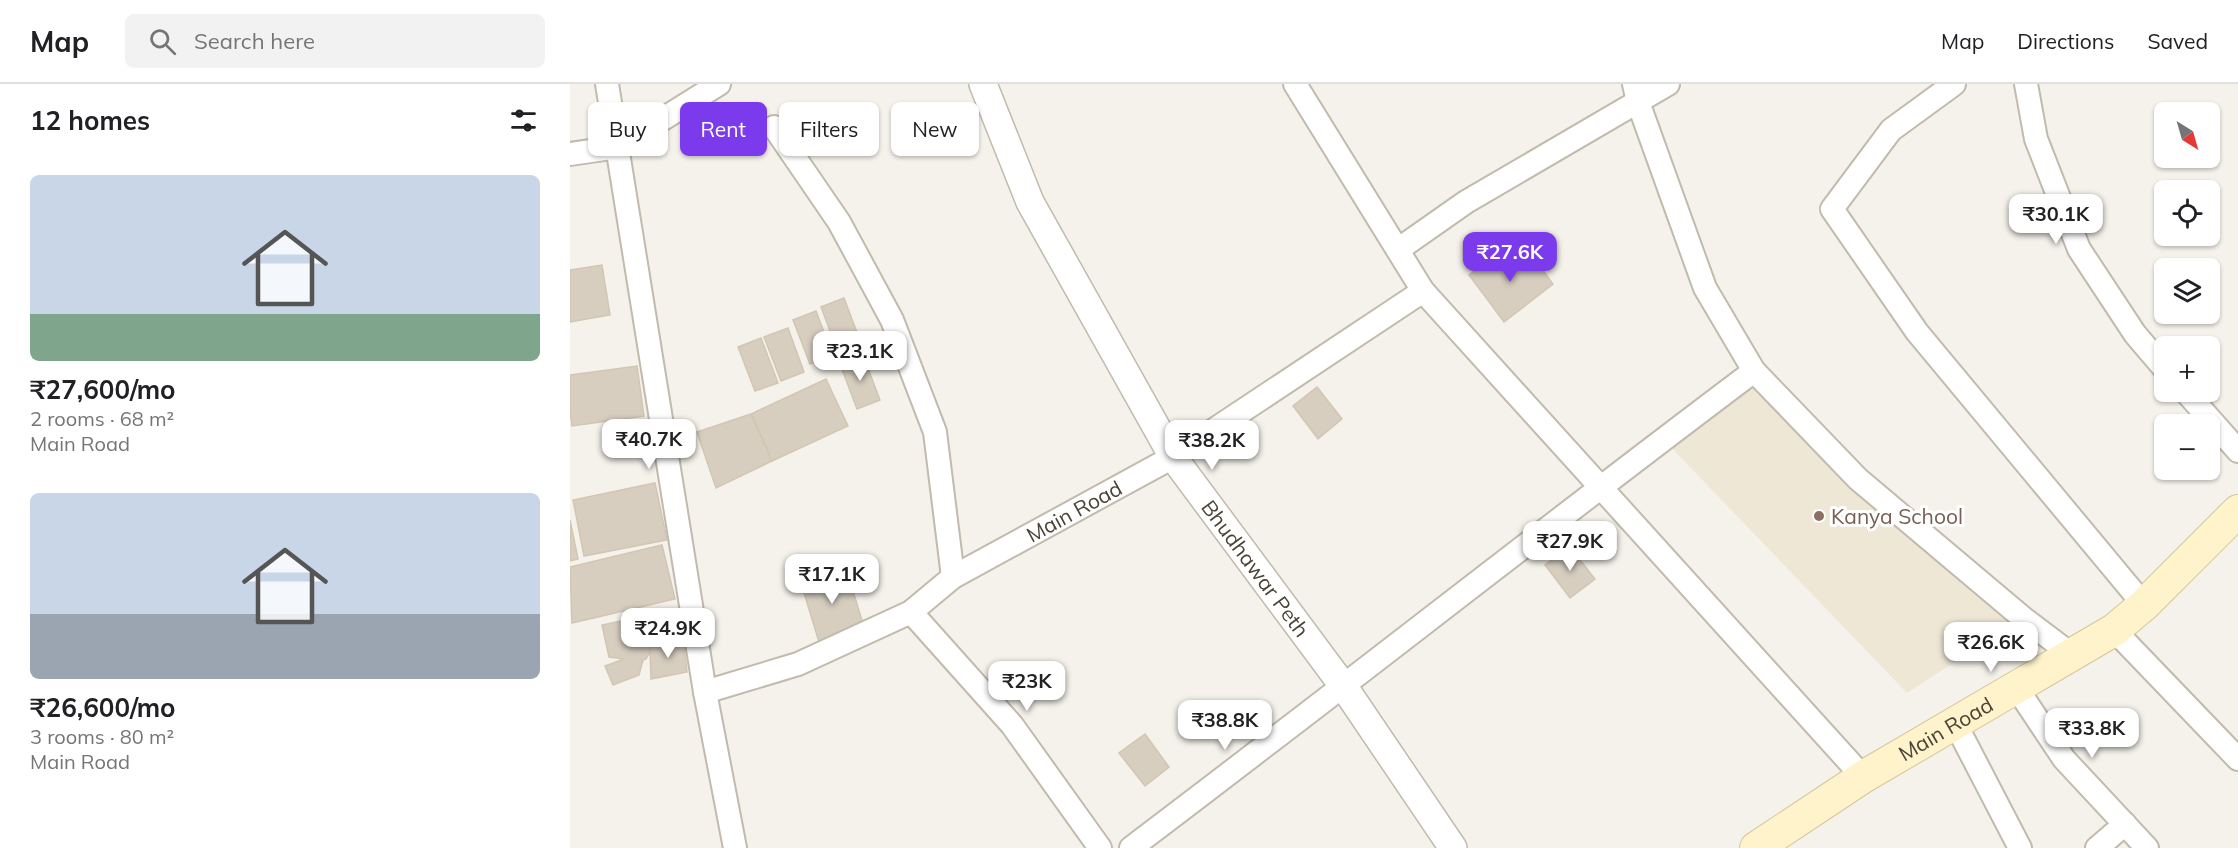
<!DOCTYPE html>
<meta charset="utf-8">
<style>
body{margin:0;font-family:Mulish,sans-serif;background:#f2f2f2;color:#202124;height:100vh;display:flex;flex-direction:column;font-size:22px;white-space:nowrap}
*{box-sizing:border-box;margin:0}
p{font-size:20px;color:#757577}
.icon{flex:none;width:33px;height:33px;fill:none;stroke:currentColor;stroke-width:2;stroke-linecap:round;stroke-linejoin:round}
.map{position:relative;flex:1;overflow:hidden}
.sheet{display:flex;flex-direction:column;background:#fff;width:570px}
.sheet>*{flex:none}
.hud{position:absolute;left:18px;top:18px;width:570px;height:54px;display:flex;gap:12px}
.needle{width:39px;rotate:143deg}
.tools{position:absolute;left:1584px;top:18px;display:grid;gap:12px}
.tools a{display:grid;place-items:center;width:66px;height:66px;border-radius:9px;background:#fff;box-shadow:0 2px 4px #0004;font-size:30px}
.price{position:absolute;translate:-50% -51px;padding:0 14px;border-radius:12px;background:#fff;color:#222;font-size:20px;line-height:39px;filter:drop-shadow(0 2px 3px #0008)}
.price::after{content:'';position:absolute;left:50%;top:36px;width:18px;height:14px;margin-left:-9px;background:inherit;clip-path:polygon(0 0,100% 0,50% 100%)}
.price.current{background:#7c3aed;color:#fff}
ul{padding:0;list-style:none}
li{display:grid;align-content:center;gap:12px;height:318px;padding:0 30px}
li span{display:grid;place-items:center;height:186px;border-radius:9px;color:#555}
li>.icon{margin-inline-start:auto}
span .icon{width:108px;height:108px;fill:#fffc;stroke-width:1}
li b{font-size:26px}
h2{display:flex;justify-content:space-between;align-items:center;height:72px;padding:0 30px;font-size:26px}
.chip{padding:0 21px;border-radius:9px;background:#fff;box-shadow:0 2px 4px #0004;font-size:21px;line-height:54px}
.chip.current{background:#7c3aed;color:#fff}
header{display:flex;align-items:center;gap:36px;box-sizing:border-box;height:84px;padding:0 30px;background:#fff;border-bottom:2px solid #e0e0e0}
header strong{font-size:28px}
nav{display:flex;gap:33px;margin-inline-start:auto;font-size:21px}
.search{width:420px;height:54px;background:#f2f2f2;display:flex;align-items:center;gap:15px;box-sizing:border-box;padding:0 21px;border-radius:9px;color:#757577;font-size:22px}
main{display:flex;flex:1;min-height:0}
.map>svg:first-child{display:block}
</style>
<header>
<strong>Map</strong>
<div class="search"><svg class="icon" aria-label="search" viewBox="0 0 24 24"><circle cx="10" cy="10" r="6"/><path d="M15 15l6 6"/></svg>Search here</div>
<nav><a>Map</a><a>Directions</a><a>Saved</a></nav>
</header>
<main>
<section class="sheet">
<h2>12 homes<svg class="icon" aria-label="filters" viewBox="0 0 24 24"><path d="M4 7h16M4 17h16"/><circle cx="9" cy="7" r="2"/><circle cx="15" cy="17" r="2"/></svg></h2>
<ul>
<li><span style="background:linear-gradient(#c9d6e8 75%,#7fa58c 0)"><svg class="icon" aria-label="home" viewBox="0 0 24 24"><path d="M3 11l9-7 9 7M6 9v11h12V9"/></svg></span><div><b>₹27,600/mo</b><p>2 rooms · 68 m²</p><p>Main Road</p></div></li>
<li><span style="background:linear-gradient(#c9d6e8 65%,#9aa5b1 0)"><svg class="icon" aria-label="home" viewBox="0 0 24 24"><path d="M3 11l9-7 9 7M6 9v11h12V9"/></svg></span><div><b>₹26,600/mo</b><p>3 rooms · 80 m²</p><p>Main Road</p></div></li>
</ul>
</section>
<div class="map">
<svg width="1668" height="764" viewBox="0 0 1668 764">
<rect width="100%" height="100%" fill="#f5f2eb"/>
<!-- education -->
<path fill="#eee7d5" d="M 1184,287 L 1453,534 L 1337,609 L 1093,355 Z"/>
<!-- building -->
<g fill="#d7cec0" stroke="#d2c6b3" stroke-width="1.5">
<path d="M 936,163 L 945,175 L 951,170 L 963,185 L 972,185 L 983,200 L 934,238 L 899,191 Z"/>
<path d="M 32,181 L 40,231 L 0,238 L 0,186 Z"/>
<path d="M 274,214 L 291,259 L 268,268 L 251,223 Z"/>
<path d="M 246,227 L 263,272 L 240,280 L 223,236 Z"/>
<path d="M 218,244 L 234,288 L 211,297 L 194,253 Z"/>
<path d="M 191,254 L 208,299 L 185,307 L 168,263 Z"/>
<path d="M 293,271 L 310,316 L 287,325 L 270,280 Z"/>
<path d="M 67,282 L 74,332 L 2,342 L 0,326 L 0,291 Z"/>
<path d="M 256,295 L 278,342 L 202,377 L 181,330 Z"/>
<path d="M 747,303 L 772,335 L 748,355 L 723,322 Z"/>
<path d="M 181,330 L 202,377 L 146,404 L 127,348 Z"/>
<path d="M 85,399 L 97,456 L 14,472 L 3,416 Z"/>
<path d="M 0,436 L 8,475 L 0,477 Z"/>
<path d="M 92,461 L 105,515 L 2,539 L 0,483 Z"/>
<path d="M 1000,463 L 1025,495 L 1000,514 L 975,481 Z"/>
<path d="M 276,484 L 294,543 L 249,558 L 231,499 Z"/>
<path d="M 117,523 L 123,552 L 79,562 L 80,568 L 76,575 L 73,576 L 69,591 L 43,601 L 35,582 L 54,575 L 39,573 L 32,541 Z"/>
<path d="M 113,555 L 117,588 L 81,595 L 80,563 Z"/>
<path d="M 575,650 L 599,683 L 575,702 L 549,669 Z"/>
</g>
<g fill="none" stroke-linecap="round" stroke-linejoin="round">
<!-- minor casing -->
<g stroke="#c1baad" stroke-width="26">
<g id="minor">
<path d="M 37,0 L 135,608 L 165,764"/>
<path d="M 725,0 L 853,207 L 1293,693"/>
<path d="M 1064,0 L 1068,18 L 1135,204 L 1184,287 L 1288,395 L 1453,534 L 1502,571"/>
<path d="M 1384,0 L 1321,46 L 1262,125 L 1347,248 L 1574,521"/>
<path d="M 1456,0 L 1466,55 L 1509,165 L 1565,250 L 1594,284"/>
<path d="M 204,43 L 269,138 L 322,236 L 365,348 L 383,493"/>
<path d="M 0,70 L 48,63 L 149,0"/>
<path d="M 829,165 L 896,118 L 1098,0"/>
<path d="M 1616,308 L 1668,367"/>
<path d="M 341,528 L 442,641 L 530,764"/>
<path d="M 1544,546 L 1668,675"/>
<path d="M 1446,603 L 1494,675 L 1577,764"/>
<path id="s1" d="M 135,608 L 228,580 L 341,528 L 383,493 L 603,373 L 853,207"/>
<path d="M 1385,639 L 1450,764"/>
<path d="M 561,764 C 770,606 975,444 1184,287"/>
<path d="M 1527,764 L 1555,740"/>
</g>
</g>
<!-- tertiary casing -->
<g stroke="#c1baad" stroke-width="30">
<g id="tertiary">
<path id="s2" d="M 413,0 L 460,118 L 603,373 L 774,603 L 883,764"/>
</g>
</g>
<!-- secondary casing -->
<g stroke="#d5c69a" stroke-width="34">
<g id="secondary">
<path id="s3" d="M 1186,764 L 1293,693 L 1544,546 L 1574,521 L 1668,427"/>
</g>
</g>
<!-- minor -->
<use href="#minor" stroke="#fff" stroke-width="22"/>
<!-- tertiary -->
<use href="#tertiary" stroke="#fff" stroke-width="27"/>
<!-- secondary -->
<use href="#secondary" stroke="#fef3cb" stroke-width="32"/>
</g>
<!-- markers -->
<circle fill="#8d6e63" stroke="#fff" stroke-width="2" cx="1249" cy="432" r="6"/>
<g text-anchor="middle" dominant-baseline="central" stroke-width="6" stroke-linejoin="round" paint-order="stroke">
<!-- street labels -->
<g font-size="21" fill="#4a4338" stroke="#fff">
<text stroke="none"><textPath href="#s1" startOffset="414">Main Road</textPath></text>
<text stroke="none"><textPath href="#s2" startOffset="558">Bhudhawar Peth</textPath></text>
<text stroke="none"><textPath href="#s3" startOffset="224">Main Road</textPath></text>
</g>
<!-- education labels -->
<g font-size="21" fill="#785e54" stroke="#fff" text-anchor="start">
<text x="1261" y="432">Kanya School</text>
</g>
</g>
</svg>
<div class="tools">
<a><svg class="needle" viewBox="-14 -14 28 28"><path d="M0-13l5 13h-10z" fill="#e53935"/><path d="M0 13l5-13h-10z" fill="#757577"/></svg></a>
<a><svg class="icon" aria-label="locate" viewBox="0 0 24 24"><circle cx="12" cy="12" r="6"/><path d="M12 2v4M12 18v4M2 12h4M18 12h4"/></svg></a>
<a><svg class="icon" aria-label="layers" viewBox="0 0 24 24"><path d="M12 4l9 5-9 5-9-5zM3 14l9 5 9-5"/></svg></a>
<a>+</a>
<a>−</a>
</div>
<b class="price" style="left:1486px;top:161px">₹30.1K</b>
<b class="price current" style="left:940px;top:199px">₹27.6K</b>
<b class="price" style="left:290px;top:298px">₹23.1K</b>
<b class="price" style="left:79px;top:386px">₹40.7K</b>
<b class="price" style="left:642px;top:387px">₹38.2K</b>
<b class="price" style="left:1000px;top:488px">₹27.9K</b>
<b class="price" style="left:262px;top:521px">₹17.1K</b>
<b class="price" style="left:98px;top:575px">₹24.9K</b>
<b class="price" style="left:1421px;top:589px">₹26.6K</b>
<b class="price" style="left:457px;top:628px">₹23K</b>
<b class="price" style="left:655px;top:667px">₹38.8K</b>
<b class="price" style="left:1522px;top:675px">₹33.8K</b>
<div class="hud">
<a class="chip">Buy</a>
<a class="chip current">Rent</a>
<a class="chip">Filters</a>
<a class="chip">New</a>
</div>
</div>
</main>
